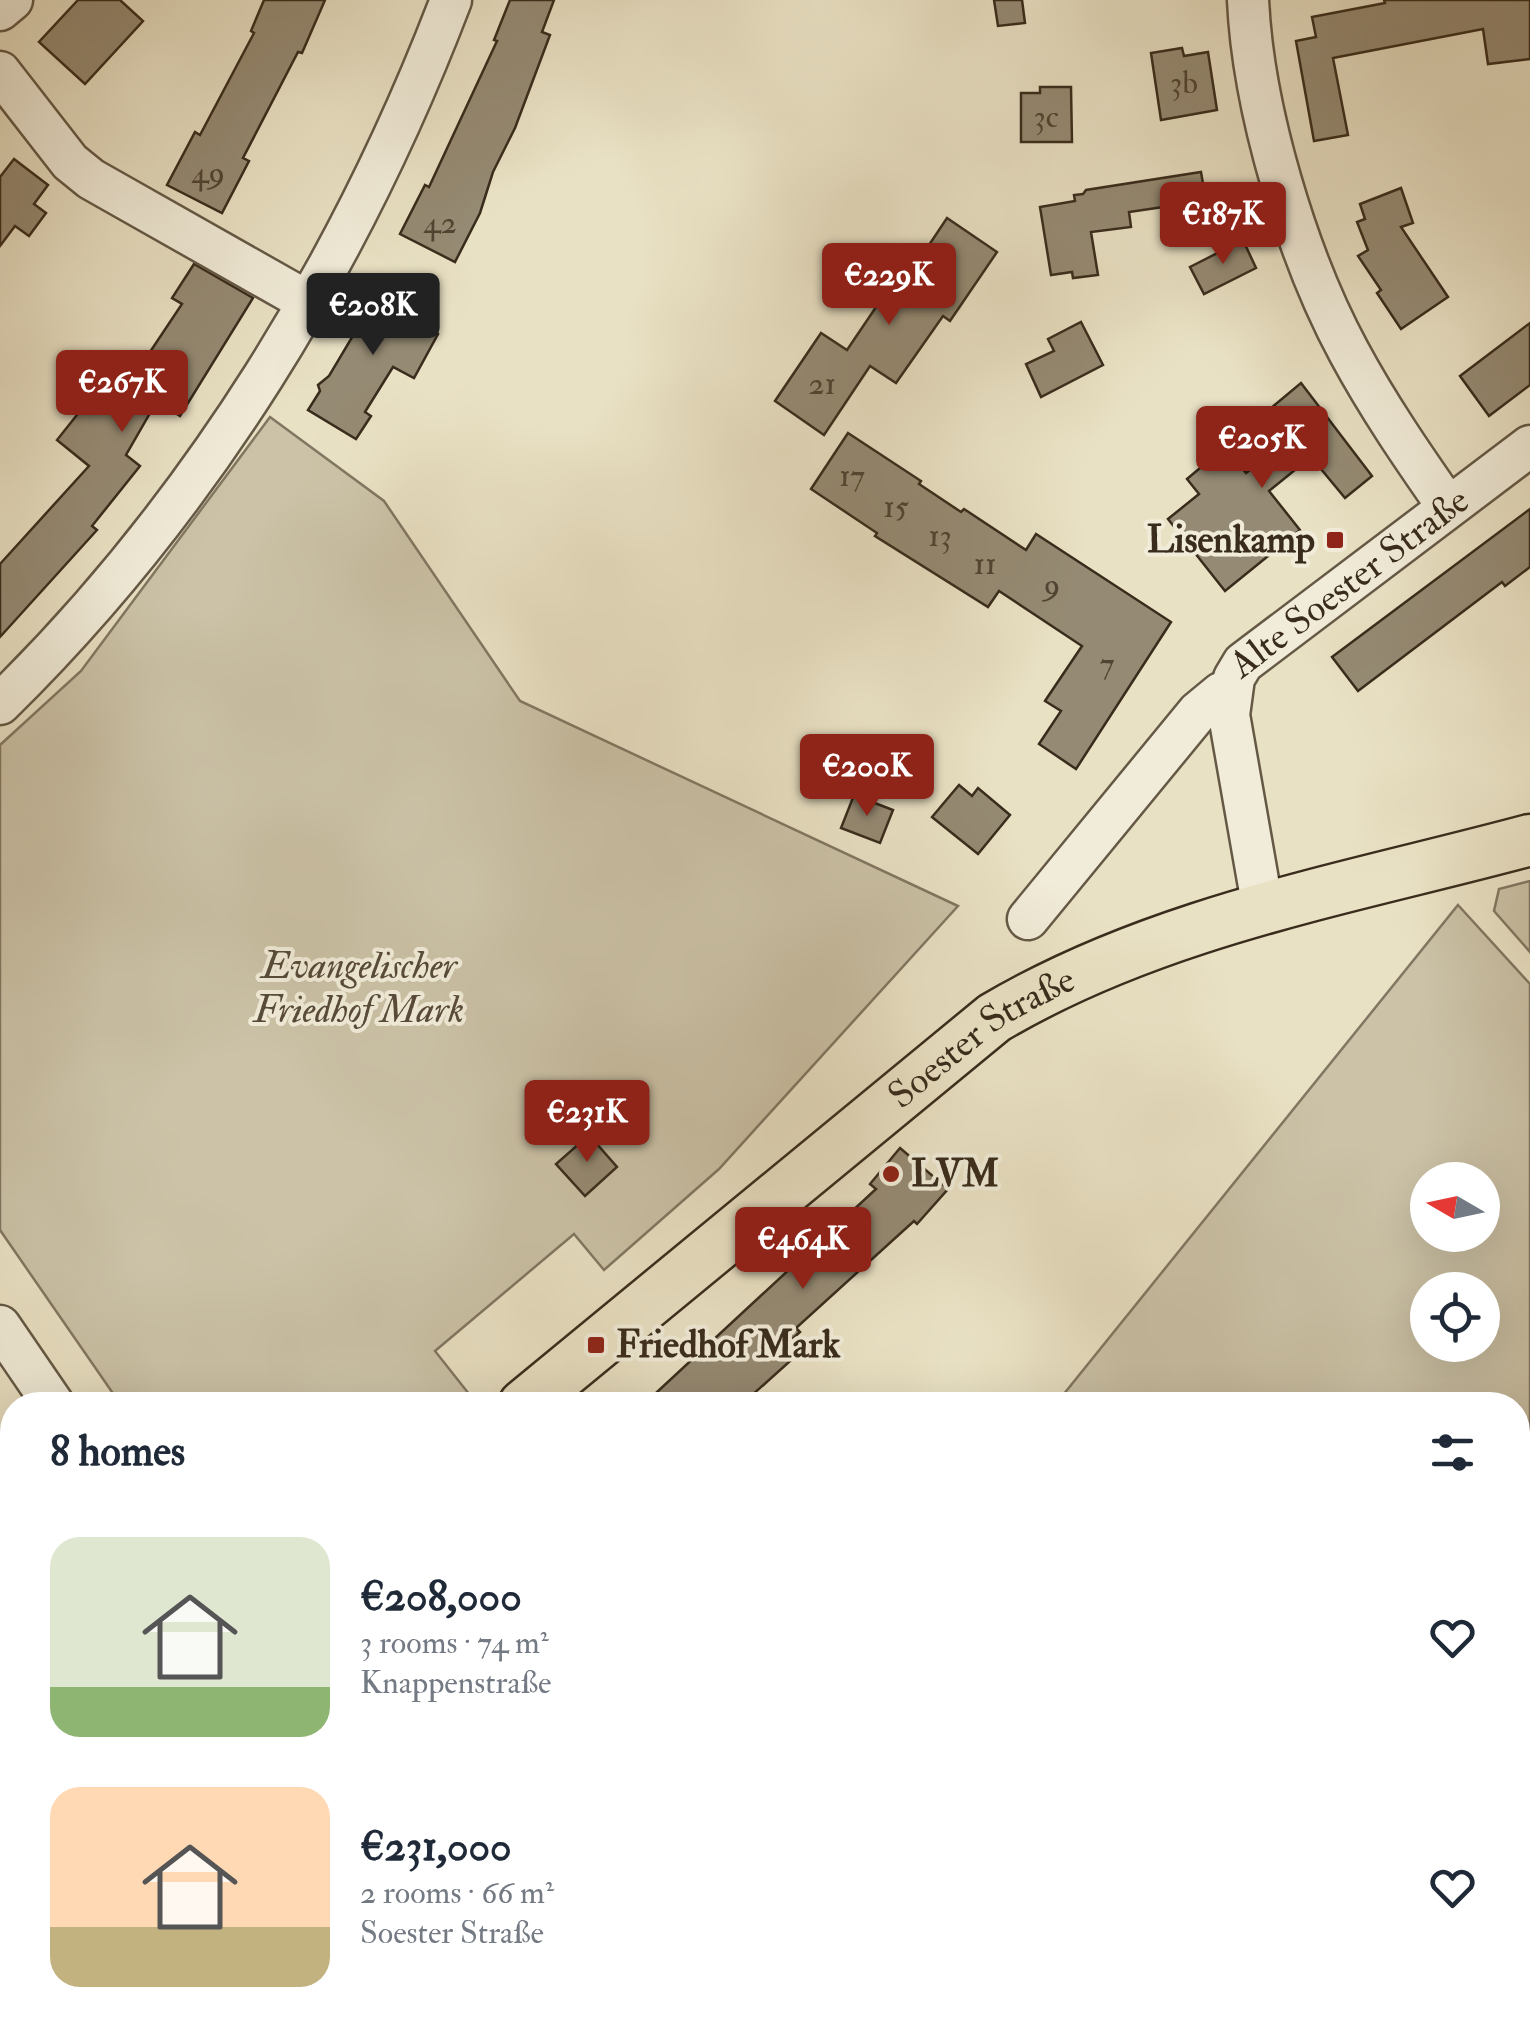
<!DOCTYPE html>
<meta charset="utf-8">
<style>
body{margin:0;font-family:"IM FELL Double Pica",serif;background:#f6f6f7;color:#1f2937;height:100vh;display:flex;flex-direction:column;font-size:38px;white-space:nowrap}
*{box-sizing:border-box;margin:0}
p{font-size:32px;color:#747a83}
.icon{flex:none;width:55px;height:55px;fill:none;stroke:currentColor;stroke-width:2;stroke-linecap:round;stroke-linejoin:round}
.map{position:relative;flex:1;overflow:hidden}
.sheet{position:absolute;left:0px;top:1392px;width:1530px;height:642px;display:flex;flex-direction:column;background:#fff;border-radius:40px 40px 0 0;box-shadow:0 10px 40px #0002}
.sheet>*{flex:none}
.needle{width:65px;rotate:279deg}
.controls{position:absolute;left:1410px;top:1162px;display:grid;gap:20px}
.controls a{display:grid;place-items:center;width:90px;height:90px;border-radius:50%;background:#fff;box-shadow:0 10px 40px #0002;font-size:50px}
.price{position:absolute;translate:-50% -85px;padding:0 22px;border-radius:10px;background:#8f2418;color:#fff;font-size:32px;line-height:65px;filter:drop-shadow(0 2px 5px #0008)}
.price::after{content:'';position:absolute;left:50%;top:60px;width:30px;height:22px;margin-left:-15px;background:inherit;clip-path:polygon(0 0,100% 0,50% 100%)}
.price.active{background:#222;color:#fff}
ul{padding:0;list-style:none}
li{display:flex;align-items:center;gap:30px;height:250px;padding:0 50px}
li span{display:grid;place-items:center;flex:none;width:280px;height:200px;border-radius:30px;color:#555}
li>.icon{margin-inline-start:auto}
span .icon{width:120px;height:120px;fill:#fffc;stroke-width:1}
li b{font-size:42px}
h2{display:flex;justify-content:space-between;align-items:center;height:120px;padding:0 50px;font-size:42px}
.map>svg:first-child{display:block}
</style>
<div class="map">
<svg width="1530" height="2033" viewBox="0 0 1530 2033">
<rect width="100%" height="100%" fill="#e9e1c4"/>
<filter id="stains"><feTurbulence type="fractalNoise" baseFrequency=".002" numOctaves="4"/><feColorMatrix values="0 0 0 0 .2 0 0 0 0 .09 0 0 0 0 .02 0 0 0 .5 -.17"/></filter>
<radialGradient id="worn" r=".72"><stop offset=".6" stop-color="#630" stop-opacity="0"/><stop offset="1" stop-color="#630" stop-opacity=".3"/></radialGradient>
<!-- green -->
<g fill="#cbc2a7" stroke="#827762" stroke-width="2.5" fill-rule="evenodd">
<path d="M 270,417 L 384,501 L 520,701 L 958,906 L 719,1169 L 604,1270 L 574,1234 L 435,1351 L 469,1394 L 455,1405 L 121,1405 L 0,1230 L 0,745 L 81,671 Z"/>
<path d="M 1530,881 L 1530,952 L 1494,911 L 1499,889 Z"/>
<path d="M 1458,905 L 1530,984 L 1530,2033 L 1188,2033 L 1201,2022 L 1518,2022 L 1518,1405 L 1055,1405 ZM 1482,1180 L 1482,1235 L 1428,1235 L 1428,1180 ZM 1482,1290 L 1482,1345 L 1428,1345 L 1428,1290 Z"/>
</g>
<!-- building -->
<g fill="#958a73" stroke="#392c1c" stroke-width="2.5">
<path d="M 78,0 L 120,0 L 143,21 L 85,84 L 39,42 Z"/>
<path d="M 264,0 L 325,0 L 302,53 L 298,52 L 243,158 L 249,161 L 222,213 L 167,185 L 195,132 L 200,135 L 254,33 L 251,31 Z"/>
<path d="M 510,0 L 554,0 L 542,32 L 550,35 L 515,128 L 493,172 L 480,213 L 455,262 L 400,234 L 425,185 L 429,187 L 497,41 L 494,40 Z"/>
<path d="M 994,0 L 1022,0 L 1025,23 L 998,26 Z"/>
<path d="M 1384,0 L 1530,0 L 1530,59 L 1488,64 L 1483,29 L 1333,58 L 1348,135 L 1314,141 L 1296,41 L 1316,37 L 1312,17 L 1385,3 Z"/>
<path d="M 1182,48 L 1184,56 L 1208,52 L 1217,110 L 1161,120 L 1151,53 Z"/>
<path d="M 1040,87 L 1071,87 L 1072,142 L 1021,142 L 1021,93 L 1040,93 Z"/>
<path d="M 14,159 L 48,185 L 34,204 L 46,213 L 29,236 L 15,226 L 0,246 L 0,177 Z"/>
<path d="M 1201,172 L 1209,219 L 1180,224 L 1177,205 L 1129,212 L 1131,227 L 1091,232 L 1098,275 L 1073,278 L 1072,272 L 1051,275 L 1040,207 L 1075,201 L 1074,195 L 1083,194 L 1086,190 Z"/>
<path d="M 1401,188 L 1413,223 L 1401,227 L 1448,297 L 1401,329 L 1377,293 L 1381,290 L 1358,256 L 1368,250 L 1357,222 L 1365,219 L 1360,204 Z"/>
<path d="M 947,218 L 997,252 L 950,321 L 943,316 L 896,383 L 870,366 L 824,435 L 775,401 L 821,333 L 847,350 L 893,282 L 901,287 Z"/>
<path d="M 1243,240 L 1256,268 L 1204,294 L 1190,267 Z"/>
<path d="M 194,264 L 253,298 L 180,416 L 157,401 L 126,455 L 140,466 L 92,526 L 97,530 L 0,637 L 0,564 L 89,466 L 57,440 L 92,396 L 110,412 L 182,304 L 172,298 Z"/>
<path d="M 379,280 L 420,302 L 412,321 L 438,334 L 414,378 L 393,367 L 365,412 L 371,416 L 356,439 L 308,410 L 320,391 L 318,385 L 329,376 L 357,329 L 353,327 Z"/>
<path d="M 1081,322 L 1103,365 L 1041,397 L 1026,364 L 1054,351 L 1048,339 Z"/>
<path d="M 1530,323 L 1530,385 L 1489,416 L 1460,376 Z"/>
<path d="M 1301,383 L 1372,476 L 1345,498 L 1311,457 L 1269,491 L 1300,530 L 1225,591 L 1168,519 L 1199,494 L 1187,479 L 1225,447 L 1246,473 L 1286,443 L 1264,414 Z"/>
<path d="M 848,433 L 921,481 L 919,484 L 961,512 L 964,509 L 1026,550 L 1036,534 L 1171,622 L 1076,769 L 1039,744 L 1061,711 L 1045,701 L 1082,646 L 999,591 L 988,607 L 875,536 L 877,533 L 811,489 Z"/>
<path d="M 1530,509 L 1530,567 L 1505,586 L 1502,582 L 1358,691 L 1332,657 Z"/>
<path d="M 959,785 L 972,796 L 978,788 L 1010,815 L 978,854 L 932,817 Z"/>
<path d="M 854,795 L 893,810 L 880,843 L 841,828 Z"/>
<path d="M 589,1135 L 617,1167 L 585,1196 L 556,1164 Z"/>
<path d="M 900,1148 L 948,1189 L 917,1224 L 914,1221 L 796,1328 L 800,1332 L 788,1343 L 798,1354 L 741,1405 L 643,1405 L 876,1189 L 870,1184 Z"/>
</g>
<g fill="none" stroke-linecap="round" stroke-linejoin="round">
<!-- minor casing -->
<g stroke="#655946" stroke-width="45">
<g id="minor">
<path d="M 1248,0 C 1253,109 1297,256 1349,352 C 1378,406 1413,457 1448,507"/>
<path d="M 0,10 L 12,0"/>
<path d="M 0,72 L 70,162 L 91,179 L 310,303"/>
<path d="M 0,704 C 201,507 351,262 451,0"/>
<path id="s1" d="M 1263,909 L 1229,715 L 1234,678 L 1243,663 L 1530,446"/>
<path d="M 1028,919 L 1198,712 L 1221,693 L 1230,694"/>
<path d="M 0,1326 L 54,1405"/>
<path d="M 477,2022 L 484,2033"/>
</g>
</g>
<!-- major casing -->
<g stroke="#392c1c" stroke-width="55">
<g id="major">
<path id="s2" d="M 524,1405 L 994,1018 C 1158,921 1348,889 1530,840"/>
<path d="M 0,1864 L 12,1853"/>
</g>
</g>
<!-- minor -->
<use href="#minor" stroke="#f1ecd9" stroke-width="40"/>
<!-- major -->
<use href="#major" stroke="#e9e1c4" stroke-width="50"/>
</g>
<!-- markers -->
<g fill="#8f2418" stroke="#f1ecd9" stroke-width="4">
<rect x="1325" y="530" width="20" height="20" rx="5"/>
<circle cx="891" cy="1174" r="10"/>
<rect x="586" y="1335" width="20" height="20" rx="5"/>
</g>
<g text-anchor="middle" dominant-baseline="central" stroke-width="8" stroke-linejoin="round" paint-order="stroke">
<!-- number labels -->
<g font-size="32" fill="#504432">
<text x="1184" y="83">3b</text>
<text x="1046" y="117">3c</text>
<text x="208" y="173">49</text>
<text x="440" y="223">42</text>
<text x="822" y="384">21</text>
<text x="852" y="476">17</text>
<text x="896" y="507">15</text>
<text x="940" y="536">13</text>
<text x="985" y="564">11</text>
<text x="1052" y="585">9</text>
<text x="1107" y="664">7</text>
</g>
<!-- poi labels -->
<g font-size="38" font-weight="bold" fill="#392c1c" stroke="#f1ecd9" text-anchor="start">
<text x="1315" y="540" text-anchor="end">Lisenkamp</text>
<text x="911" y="1174">LVM</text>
<text x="616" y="1345">Friedhof Mark</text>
</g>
<!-- street labels -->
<g font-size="38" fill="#392c1c" stroke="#f1ecd9">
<text stroke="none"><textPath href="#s1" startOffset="385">Alte Soester Straße</textPath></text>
<text stroke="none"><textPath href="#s2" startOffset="588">Soester Straße</textPath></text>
</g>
<!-- park labels -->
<g font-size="38" font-style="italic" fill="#564a38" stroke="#f1ecd9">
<text x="359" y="966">Evangelischer<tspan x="359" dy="44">Friedhof Mark</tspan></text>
</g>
</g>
<rect width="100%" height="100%" filter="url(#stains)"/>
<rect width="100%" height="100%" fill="url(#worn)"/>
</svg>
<div class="controls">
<a><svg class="needle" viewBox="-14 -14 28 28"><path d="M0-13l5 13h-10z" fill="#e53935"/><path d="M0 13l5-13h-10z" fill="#747a83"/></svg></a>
<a><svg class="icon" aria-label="locate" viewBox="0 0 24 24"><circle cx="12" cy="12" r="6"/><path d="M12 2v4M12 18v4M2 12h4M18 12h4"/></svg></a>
</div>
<b class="price" style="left:1223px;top:267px">€187K</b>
<b class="price" style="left:889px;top:328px">€229K</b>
<b class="price active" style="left:373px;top:358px">€208K</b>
<b class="price" style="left:122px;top:435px">€267K</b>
<b class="price" style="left:1262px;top:491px">€205K</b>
<b class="price" style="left:867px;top:819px">€200K</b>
<b class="price" style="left:587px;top:1165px">€231K</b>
<b class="price" style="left:803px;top:1292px">€464K</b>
<section class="sheet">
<h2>8 homes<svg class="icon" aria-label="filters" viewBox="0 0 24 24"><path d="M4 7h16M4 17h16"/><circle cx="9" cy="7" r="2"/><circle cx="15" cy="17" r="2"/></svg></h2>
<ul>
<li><span style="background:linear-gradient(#dfe7d0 75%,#8fb573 0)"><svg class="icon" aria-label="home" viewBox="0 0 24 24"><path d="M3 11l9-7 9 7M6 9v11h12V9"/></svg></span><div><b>€208,000</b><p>3 rooms · 74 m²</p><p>Knappenstraße</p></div><svg class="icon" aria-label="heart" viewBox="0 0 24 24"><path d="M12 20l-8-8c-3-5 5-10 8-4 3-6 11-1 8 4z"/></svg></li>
<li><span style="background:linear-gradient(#ffd9b3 70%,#c2b280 0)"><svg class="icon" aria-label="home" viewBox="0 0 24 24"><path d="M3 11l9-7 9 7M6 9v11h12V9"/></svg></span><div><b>€231,000</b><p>2 rooms · 66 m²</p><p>Soester Straße</p></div><svg class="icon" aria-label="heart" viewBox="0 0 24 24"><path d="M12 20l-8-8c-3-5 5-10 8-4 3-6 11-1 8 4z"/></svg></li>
</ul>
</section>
</div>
